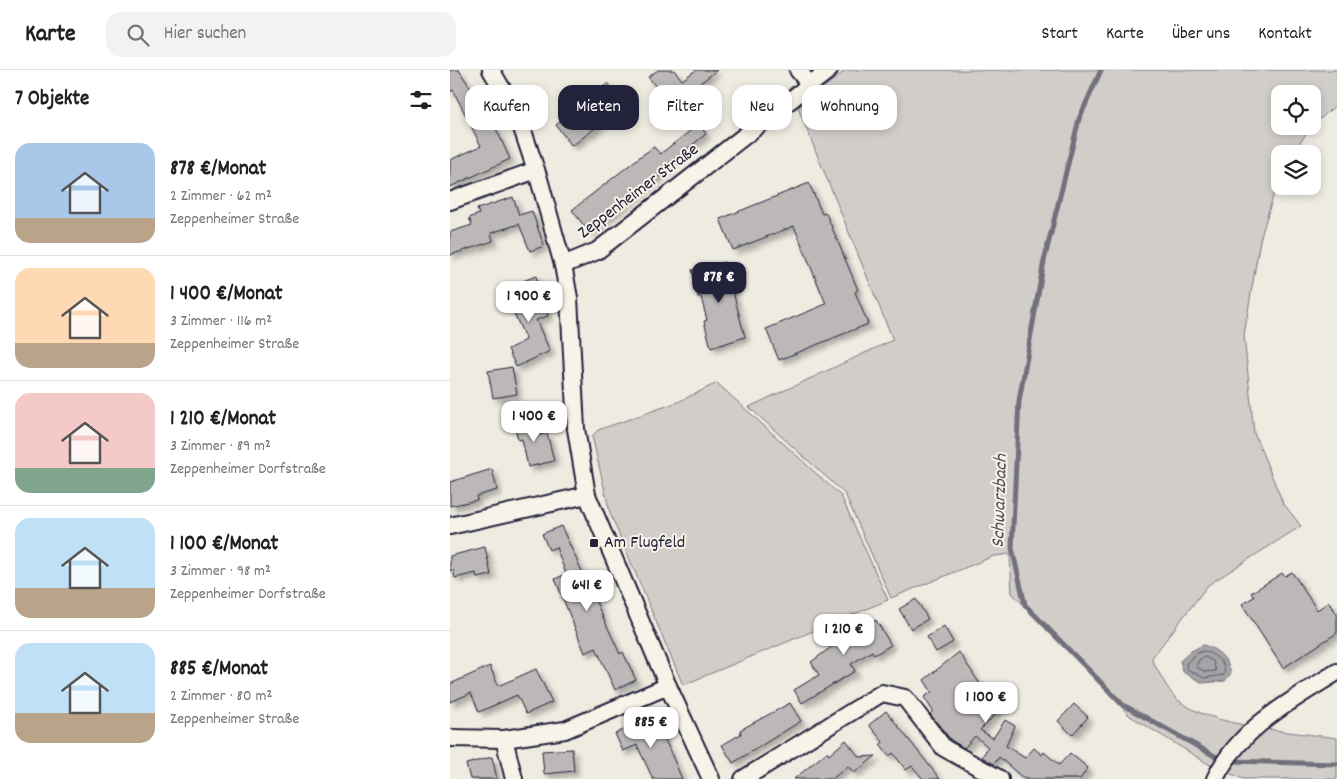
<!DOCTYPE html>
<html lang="de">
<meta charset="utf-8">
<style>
body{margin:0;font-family:Dekko,sans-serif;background:#f2f2f2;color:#202124;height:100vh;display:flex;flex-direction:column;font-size:19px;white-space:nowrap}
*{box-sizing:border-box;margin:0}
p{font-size:16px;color:#757577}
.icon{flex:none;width:28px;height:28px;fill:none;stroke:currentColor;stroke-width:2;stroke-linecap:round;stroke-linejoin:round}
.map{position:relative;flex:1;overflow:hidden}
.panel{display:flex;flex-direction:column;background:#fff;width:450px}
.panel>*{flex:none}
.top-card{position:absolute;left:15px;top:15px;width:475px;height:45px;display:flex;gap:10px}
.buttons{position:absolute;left:821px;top:15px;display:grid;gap:10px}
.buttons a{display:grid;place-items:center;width:50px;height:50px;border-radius:10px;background:#fff;box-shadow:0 2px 8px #0003;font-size:25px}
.price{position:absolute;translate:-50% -42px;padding:0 11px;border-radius:10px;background:#fff;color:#222;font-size:16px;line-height:32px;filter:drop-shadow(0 1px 2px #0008)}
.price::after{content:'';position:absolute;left:50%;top:30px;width:15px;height:11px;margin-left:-8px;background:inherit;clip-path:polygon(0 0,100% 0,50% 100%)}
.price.selected{background:#22223b;color:#fff}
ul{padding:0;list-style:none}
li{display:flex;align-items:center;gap:15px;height:125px;padding:0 15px}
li+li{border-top:1px solid #e0e0e0}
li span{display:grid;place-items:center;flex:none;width:140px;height:100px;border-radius:15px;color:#555}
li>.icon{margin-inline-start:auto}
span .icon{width:60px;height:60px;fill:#fffc;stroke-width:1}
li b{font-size:21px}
h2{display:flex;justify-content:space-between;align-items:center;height:60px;padding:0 15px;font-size:21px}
.tag{padding:0 18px;border-radius:15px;background:#fff;box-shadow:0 2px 8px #0003;font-size:18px;line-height:45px}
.tag.selected{background:#22223b;color:#fff}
header{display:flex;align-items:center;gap:30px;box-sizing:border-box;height:70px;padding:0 25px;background:#fff;border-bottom:1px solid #e0e0e0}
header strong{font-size:24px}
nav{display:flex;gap:28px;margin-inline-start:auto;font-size:18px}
.search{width:350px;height:45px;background:#f2f2f2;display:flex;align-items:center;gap:12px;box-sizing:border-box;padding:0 18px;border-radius:15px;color:#757577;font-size:19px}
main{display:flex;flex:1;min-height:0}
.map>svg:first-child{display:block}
</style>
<header>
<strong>Karte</strong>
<div class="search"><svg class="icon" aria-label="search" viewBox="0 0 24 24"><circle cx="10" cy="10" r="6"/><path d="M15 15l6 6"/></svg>Hier suchen</div>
<nav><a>Start</a><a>Karte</a><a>Über uns</a><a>Kontakt</a></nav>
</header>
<main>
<section class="panel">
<h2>7 Objekte<svg class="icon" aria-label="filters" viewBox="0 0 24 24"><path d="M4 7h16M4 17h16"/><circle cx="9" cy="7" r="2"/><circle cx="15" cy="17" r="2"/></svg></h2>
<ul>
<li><span style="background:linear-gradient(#a9c7e8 75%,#b9a48a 0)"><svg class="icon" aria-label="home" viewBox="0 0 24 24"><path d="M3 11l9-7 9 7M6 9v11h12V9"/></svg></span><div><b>878 €/Monat</b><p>2 Zimmer · 62 m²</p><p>Zeppenheimer Straße</p></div></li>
<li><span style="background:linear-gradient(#ffd9b3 75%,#b9a48a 0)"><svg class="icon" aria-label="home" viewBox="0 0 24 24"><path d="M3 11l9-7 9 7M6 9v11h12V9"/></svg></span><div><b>1 400 €/Monat</b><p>3 Zimmer · 116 m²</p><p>Zeppenheimer Straße</p></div></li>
<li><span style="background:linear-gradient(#f6c9c9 75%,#7fa58c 0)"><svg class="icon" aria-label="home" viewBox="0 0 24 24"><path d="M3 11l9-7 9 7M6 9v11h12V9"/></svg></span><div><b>1 210 €/Monat</b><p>3 Zimmer · 89 m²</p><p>Zeppenheimer Dorfstraße</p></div></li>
<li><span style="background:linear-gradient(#bfe0f5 70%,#b9a48a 0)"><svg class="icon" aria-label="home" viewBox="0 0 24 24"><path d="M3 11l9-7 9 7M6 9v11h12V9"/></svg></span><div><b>1 100 €/Monat</b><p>3 Zimmer · 98 m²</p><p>Zeppenheimer Dorfstraße</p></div></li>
<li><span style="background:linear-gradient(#bfe0f5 70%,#b9a48a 0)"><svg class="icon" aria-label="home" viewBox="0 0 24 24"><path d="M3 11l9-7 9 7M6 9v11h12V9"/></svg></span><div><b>885 €/Monat</b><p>2 Zimmer · 80 m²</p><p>Zeppenheimer Straße</p></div></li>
</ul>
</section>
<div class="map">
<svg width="887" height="709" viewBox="0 0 887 709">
<defs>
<filter id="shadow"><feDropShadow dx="4.5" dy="4.5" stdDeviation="2.5" flood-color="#0004"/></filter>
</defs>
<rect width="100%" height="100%" fill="#eeebe1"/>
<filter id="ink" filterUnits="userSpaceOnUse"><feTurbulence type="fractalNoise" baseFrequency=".02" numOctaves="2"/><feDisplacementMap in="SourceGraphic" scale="10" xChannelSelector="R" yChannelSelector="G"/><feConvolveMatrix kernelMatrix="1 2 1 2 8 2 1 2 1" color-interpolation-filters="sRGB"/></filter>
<g filter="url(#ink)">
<!-- green -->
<g fill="#d1cdc9" stroke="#7a7882">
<path d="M 396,0 L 887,0 L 887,34 L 862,56 L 862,24 L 830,24 L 830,56 L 862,56 L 841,84 L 830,84 L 830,103 L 810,170 L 794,265 L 804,363 L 833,433 L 851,456 L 758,515 L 701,589 C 709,601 717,621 728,630 C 760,657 845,662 887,668 L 887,709 L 793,709 L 760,695 L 680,646 L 562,523 L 560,484 L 544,486 L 441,528 L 395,424 L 299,337 L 443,270 L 348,38 Z"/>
<path d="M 267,313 L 391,426 L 438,530 L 233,615 L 160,443 L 142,366 L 148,360 L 228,332 Z"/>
</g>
<!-- water -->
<path fill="#a6a3a6" stroke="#716f7b" d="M 753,575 C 768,579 777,588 781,603 L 775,611 L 753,613 L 733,602 L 730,591 L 741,581 Z"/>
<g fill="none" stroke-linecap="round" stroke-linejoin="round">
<!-- shore -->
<g stroke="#575666" stroke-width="1">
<path d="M 754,581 C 764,584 778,593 774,605 L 754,608 L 737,599 L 736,594 L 745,584 Z"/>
<path d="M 755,587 L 763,591 L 766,601 L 756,602 L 746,597 L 749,590 Z"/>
</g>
<!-- stream -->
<g stroke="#716f7b" stroke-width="5">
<path d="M 651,0 L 629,49 L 594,191 L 569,331 L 562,478 L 575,535 L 673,635 L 772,690"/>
<path d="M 780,691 L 887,694"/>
</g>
</g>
<!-- building -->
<g fill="#bbb8b7" stroke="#22223b" filter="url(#shadow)">
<path d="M 0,0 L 9,0 L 28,30 L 32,28 L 60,89 L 0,117 L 0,90 L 31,76 L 3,20 L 0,22 Z"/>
<path d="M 208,0 L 224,0 L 232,10 L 246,0 L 267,0 L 240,21 L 259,45 L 240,60 L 198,7 Z"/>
<path d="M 158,13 L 175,35 L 122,76 L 106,55 Z"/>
<path d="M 249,54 L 256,64 L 218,94 L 220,96 L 208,107 L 139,162 L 122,140 L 191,86 L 204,77 L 210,84 Z"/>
<path d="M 359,113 L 372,144 L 376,143 L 408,220 L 405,222 L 418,254 L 329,290 L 316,259 L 376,234 L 344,156 L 283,180 L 270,149 Z"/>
<path d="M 63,127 L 69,145 L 82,141 L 94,176 L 80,181 L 69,154 L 41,163 L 43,171 L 0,185 L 0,162 L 22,155 L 19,148 L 29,144 L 27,139 Z"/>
<path d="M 275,192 L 295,267 L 261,278 L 254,251 L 257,250 L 251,227 L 248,227 L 242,200 Z"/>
<path d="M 86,206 L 96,232 L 94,232 L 98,246 L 86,250 L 100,281 L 66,297 L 58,279 L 76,270 L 58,230 L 77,223 L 73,211 Z"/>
<path d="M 62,297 L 67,324 L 43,328 L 38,301 Z"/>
<path d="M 86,348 L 90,365 L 97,363 L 104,391 L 78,397 L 72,369 L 68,370 L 64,353 Z"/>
<path d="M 42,399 L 47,420 L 26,426 L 27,430 L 0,436 L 0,412 Z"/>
<path d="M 111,456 L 170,584 L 173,582 L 186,610 L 165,620 L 146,578 L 135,583 L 105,509 L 116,504 L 106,477 L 99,480 L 92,464 Z"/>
<path d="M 35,477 L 41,505 L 27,508 L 26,503 L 5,508 L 3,500 L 0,501 L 0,486 Z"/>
<path d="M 842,502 L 867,540 L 879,532 L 887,544 L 887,563 L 833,598 L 792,534 L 804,527 L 801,523 L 832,503 L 835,506 Z"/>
<path d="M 466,529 L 478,549 L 461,559 L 449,539 Z"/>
<path d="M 407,547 L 411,560 L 426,550 L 441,575 L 424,585 L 422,581 L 401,594 L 405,601 L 352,633 L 344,620 L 369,605 L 361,592 L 392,569 L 385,557 Z"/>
<path d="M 494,556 L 503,572 L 486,582 L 477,567 Z"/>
<path d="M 509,582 L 530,614 L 526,617 L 550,640 L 530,660 L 543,668 L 555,650 L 565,656 L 556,676 L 575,688 L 584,678 L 592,685 L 594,682 L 609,695 L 620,683 L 638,698 L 630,709 L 574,709 L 549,687 L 544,694 L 532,687 L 538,677 L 525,666 L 514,678 L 501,670 L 480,644 L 483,641 L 474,627 L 482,622 L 474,610 Z"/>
<path d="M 40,596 L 48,616 L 86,599 L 102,632 L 76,644 L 67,625 L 29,642 L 21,623 L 0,632 L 0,614 Z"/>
<path d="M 340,633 L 351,651 L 283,693 L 272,675 L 291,664 L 290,660 Z"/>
<path d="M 624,634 L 638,647 L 622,665 L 608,651 Z"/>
<path d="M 436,641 L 460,671 L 490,709 L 473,709 L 462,696 L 456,700 L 443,683 L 439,686 L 430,675 L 433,672 L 419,655 Z"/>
<path d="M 203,646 L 217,674 L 232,709 L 203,709 L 187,675 L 173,681 L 165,664 Z"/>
<path d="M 396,670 L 409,687 L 426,686 L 404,703 L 398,696 L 382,709 L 344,709 L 377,682 L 379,685 Z"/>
<path d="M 122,679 L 124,701 L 94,704 L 92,681 Z"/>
<path d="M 42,687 L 47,709 L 20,709 L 16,694 Z"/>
</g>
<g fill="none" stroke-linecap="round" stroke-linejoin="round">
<!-- street casing -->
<g stroke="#22223b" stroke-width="20">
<g id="street">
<path d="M 41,0 L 68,46 L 89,109 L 113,195 L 119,228 L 126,359 L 137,425 L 218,616 L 261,709"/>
<path d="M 348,0 L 360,15"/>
<path d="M 0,131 L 86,100"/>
<path d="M 113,195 L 147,181 L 379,0"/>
<path d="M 0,456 L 137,425"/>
<path d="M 0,668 L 54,669 L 115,660 L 218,616"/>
<path d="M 54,669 L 64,709"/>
<path d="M 293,709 L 432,623 L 455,628 L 494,678 L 550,709"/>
<path d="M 765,709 C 789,658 841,631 887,602"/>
</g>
</g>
<!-- street -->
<use href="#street" stroke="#f7f3e8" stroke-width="16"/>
</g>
</g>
<!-- markers -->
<rect fill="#22223b" stroke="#f7f3e8" stroke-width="2" x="139" y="468" width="10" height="10" rx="2.5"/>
<g text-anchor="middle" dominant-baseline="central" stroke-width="4" stroke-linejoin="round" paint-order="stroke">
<!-- street labels -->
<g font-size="18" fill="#22223b" stroke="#f7f3e8">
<text transform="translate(189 122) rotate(-37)">Zeppenheimer Straße</text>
</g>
<!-- poi labels -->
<g font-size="18" fill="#22223b" stroke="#f7f3e8" text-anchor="start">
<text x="154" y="473">Am Flugfeld</text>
</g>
<!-- water labels -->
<g font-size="19" font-style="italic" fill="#504f60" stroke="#f7f3e8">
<text transform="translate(551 431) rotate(-88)">Schwarzbach</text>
</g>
</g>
</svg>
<div class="buttons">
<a><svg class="icon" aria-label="locate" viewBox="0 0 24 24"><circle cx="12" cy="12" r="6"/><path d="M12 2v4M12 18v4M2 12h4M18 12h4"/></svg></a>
<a><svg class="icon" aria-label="layers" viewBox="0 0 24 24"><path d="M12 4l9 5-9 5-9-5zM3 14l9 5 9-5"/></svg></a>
</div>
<b class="price selected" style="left:269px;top:234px">878 €</b>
<b class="price" style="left:79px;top:253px">1 900 €</b>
<b class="price" style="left:84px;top:373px">1 400 €</b>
<b class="price" style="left:137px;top:542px">641 €</b>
<b class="price" style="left:394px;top:586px">1 210 €</b>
<b class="price" style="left:536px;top:654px">1 100 €</b>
<b class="price" style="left:201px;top:679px">885 €</b>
<div class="top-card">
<a class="tag">Kaufen</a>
<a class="tag selected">Mieten</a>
<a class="tag">Filter</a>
<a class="tag">Neu</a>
<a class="tag">Wohnung</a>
</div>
</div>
</main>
